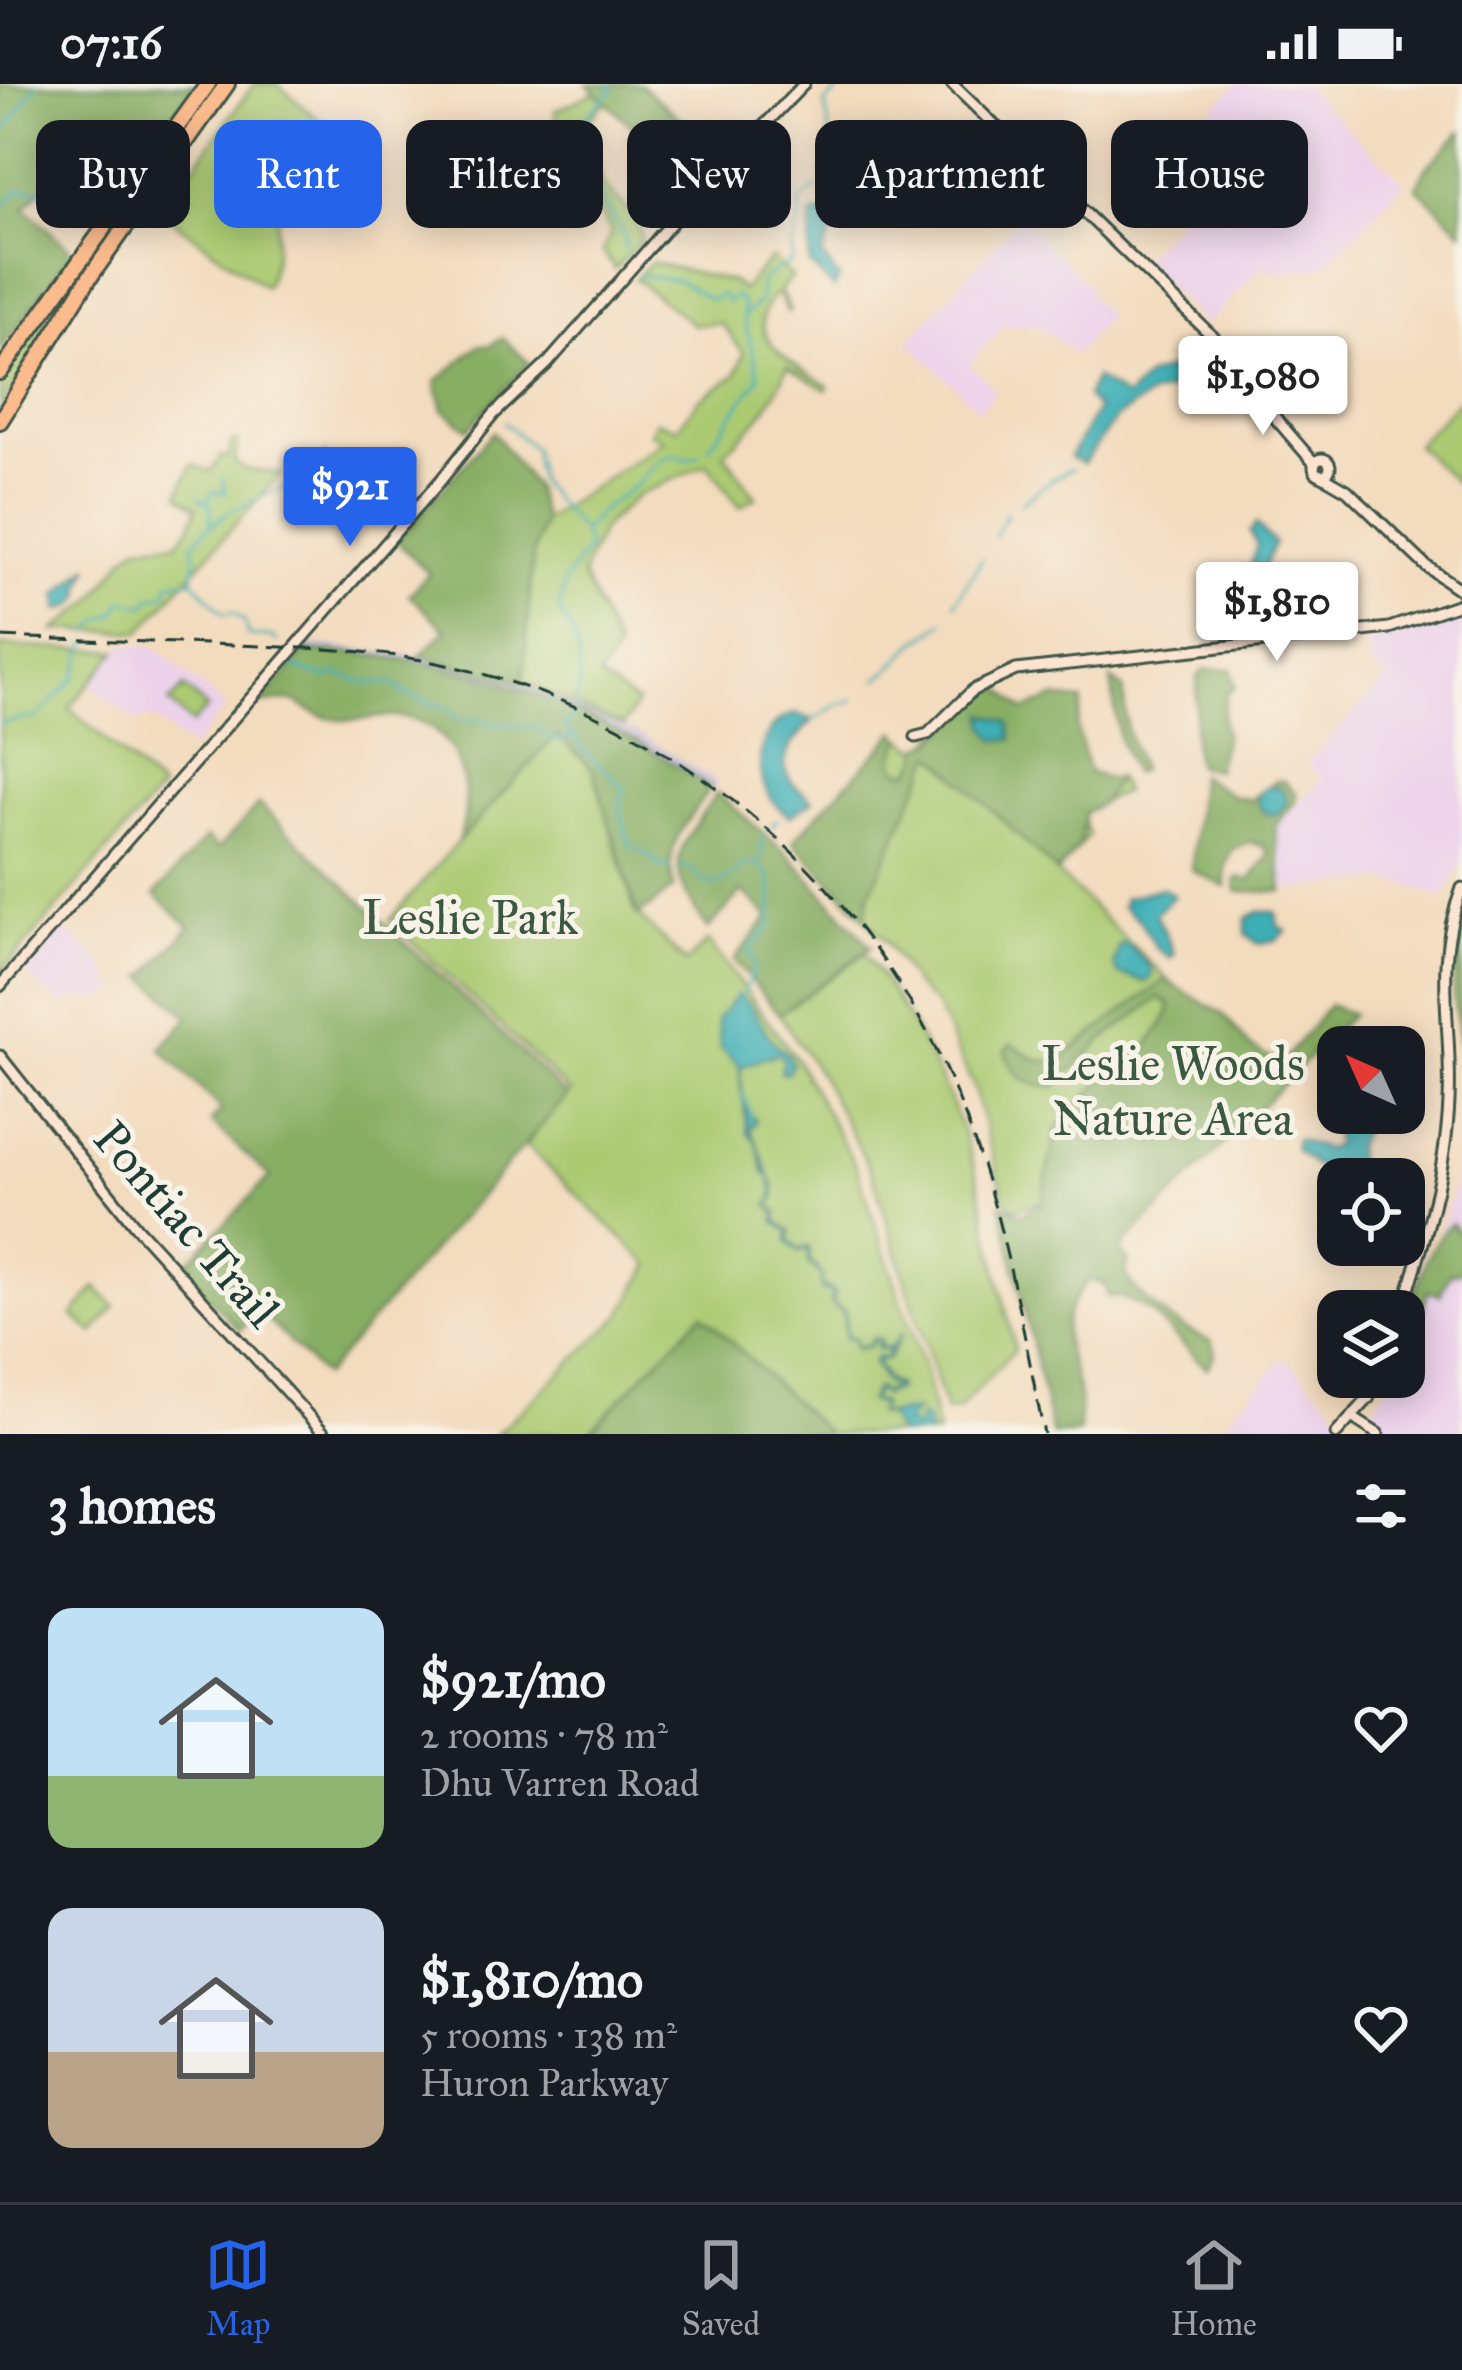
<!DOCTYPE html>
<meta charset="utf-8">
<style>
body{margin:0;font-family:"IM FELL Great Primer",serif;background:#242831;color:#f1f3f6;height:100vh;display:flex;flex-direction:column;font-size:45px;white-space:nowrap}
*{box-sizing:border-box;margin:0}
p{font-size:39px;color:#9ea1a6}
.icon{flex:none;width:66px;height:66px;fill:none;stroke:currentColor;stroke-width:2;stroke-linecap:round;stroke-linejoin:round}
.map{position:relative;height:1350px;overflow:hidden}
.sheet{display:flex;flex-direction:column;background:#171b24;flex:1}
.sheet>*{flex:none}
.hud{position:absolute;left:36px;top:36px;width:1392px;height:108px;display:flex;gap:24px}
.needle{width:78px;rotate:315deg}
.fabs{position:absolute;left:1317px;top:942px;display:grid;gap:24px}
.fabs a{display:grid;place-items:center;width:108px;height:108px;border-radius:24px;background:#171b24;box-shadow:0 6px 30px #0003;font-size:60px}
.price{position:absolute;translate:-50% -102px;padding:0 27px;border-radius:12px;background:#fff;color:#222;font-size:39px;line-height:78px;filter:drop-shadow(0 3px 6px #0008)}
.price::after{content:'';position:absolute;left:50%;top:72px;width:36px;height:27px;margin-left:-18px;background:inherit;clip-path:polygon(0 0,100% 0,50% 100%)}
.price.on{background:#2563eb;color:#fff}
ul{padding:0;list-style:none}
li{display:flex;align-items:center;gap:36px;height:300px;padding:0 48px}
li span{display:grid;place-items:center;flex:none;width:336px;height:240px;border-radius:24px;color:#555}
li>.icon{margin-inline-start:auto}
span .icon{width:144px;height:144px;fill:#fffc;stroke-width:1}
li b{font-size:51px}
h2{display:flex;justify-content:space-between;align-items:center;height:144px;padding:0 48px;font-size:51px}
.pill{padding:0 42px;border-radius:24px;background:#171b24;box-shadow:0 6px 30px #0003;font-size:42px;line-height:108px}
.pill.on{background:#2563eb;color:#fff}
.status{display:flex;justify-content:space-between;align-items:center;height:84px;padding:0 60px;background:#171b24;direction:ltr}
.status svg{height:33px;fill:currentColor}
.menu{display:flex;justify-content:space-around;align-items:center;height:168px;border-top:3px solid #363941;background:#171b24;font-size:33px;color:#9ea1a6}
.menu a{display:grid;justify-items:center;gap:6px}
.menu .on{color:#2563eb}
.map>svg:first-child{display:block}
</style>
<div class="status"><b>07:16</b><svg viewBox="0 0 49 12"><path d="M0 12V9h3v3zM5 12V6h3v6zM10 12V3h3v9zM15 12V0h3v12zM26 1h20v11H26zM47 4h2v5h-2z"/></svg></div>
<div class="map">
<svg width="1462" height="1350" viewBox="0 0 1462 1350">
<rect width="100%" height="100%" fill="#f7f3e8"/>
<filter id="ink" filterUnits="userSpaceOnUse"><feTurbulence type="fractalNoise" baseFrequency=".00833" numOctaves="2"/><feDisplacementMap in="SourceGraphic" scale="24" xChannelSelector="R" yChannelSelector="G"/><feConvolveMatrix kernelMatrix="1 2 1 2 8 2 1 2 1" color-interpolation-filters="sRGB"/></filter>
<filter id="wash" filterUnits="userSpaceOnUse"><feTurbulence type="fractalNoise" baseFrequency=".004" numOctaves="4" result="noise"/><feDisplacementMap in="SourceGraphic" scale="48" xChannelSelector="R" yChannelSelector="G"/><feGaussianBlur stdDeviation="2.7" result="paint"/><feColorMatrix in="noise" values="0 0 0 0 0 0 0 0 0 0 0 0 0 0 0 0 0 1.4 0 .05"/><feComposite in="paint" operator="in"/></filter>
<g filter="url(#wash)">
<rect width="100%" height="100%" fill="#f3dbbe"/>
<!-- built -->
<g fill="#ecd1ea">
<path d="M 1237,0 L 1302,0 L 1404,98 L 1323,183 L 1275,189 L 1264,180 L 1206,241 L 1141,175 L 1181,134 L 1145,96 Z"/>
<path d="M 1020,134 L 1092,205 L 1087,211 L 1108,231 L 1076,270 L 1037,241 L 1004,241 L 969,280 L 996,306 L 979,326 L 908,257 Z"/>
<path d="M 1462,526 L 1462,777 L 1444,813 L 1398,798 L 1375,796 L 1285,806 L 1277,742 L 1321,696 L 1306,680 L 1386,595 L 1370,579 L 1365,558 L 1401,552 Z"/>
<path d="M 123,560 L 153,562 L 226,623 L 191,664 L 154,634 L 135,637 L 89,600 Z"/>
<path d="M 63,844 L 101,879 L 117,904 L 106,914 L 70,914 L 63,923 L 25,888 Z"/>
<path d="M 1462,852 L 1462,1350 L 1358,1350 L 1393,1293 L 1404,1293 L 1404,1261 L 1453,1106 L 1461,1057 L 1457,882 Z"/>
<path d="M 1285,1273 L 1343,1332 L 1322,1350 L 1221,1350 L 1229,1333 Z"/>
</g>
<!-- industrial -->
<path fill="#cbbfd5" d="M 302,559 L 420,572 L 535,603 L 642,651 L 717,698 L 713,706 L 638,657 L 524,606 L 428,579 L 296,567 Z"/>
<!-- green -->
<g fill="#abca72" stroke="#658453" stroke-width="3">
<path d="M 254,0 L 277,0 L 330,45 C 314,65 292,83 283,108 C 272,139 281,173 265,203 L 161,128 Z"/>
<path d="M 596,8 L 606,17 L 583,42 L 603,101 L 637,135 L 642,156 L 615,185 L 603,168 L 611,148 L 584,98 L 558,94 L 562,69 L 555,27 Z"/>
<path d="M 1259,32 L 1276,61 L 1274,68 L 1243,89 L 1230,65 L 1232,51 Z"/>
<path d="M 1187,72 L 1240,95 L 1227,123 L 1175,100 Z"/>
<path d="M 771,174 L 792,193 L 780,206 L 790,226 L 788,228 L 777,209 C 734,251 797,283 828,301 L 827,306 L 787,283 C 774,319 752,344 724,369 L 756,413 L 740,423 L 707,380 L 637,412 L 602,445 L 582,490 L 617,565 L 599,594 L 637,619 L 623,642 L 523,599 L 533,469 L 544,436 L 664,356 L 650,349 L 656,337 L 677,344 L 699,316 L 736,291 L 744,269 L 721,239 L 694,241 L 635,195 L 651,178 L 732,198 L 742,206 Z"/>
<path d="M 52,232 L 53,235 L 0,324 L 0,296 L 43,237 Z"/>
<path d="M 1458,317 L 1462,321 L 1462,398 L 1459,402 L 1416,361 Z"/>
<path d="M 232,357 L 238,358 L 235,379 L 247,386 L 281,389 L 140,548 L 55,546 L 92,518 L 125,473 L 139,461 L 178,458 L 190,443 L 197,424 L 179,410 L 192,380 L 210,388 L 221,372 L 228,374 Z"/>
<path d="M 0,562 L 117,567 L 69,624 L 161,705 L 0,890 Z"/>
<path d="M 184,603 L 207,624 L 192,640 L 169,619 Z"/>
<path d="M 1000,603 L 1062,663 L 1078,710 L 1117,693 L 1124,708 L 1079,729 L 1089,751 L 1057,789 L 1269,993 L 1180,1083 L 1015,1124 L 1005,1115 L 973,1001 L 936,922 L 915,901 L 884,855 L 793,757 L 896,648 L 914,663 L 926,662 L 970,620 Z"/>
<path d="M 524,606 L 638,657 L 710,704 L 594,688 L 635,828 L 686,879 L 708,857 L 796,974 L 856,1082 L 924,1285 L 938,1350 L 828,1350 L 702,1230 L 587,1350 L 496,1350 L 621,1231 L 650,1181 L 525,1061 L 570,1008 L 390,836 L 489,722 Z"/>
<path d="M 865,869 C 917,941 966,1031 983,1120 C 993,1168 1003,1217 1015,1265 L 958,1326 L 946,1328 L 872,1088 L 819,989 L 779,930 Z"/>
<path d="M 96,1203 L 115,1223 L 93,1249 L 73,1231 Z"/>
</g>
<!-- forest -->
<g fill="#88ae64" stroke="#54764c" stroke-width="3">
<path d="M 0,0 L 195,0 L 136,81 L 94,46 L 25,124 L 72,167 L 0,267 Z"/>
<path d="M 587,0 L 640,0 L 694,46 L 721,74 L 695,102 Z"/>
<path d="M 1462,46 L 1462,147 L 1416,103 L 1426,84 Z"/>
<path d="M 503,254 L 529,279 L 468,345 L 443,326 L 436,298 L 479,261 L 489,262 Z"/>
<path d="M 493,348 L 534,403 L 544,436 L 533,469 L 523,599 L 420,572 L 446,546 L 409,511 L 429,489 L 396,457 Z"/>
<path d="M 305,567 C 452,568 591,620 710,704 C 687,740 662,759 674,804 L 638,832 L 593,685 L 557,651 L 457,759 C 478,713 460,641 402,633 C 378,630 351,640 328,634 C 292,624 306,608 259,621 Z"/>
<path d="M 1231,585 L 1235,603 L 1226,609 L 1222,636 L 1225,650 L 1216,686 L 1197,682 C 1188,651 1199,625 1197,593 L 1204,586 Z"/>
<path d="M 1111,595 L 1123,604 L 1127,647 L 1141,686 L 1133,690 L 1119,654 Z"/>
<path d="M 1000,603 L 1024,626 L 1055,614 L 1082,617 L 1077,644 L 1088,688 L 1116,697 L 1102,719 L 1085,729 L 1080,760 L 1057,788 L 933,670 L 869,812 L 865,834 L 793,757 L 896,648 L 902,654 C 897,668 889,672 899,686 L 910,688 L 919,676 L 921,663 L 933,658 L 970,620 Z"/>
<path d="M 1199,691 L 1233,712 L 1250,716 L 1275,697 L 1284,697 L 1296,709 L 1295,718 L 1275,742 L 1283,808 L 1237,807 L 1235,797 L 1239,793 L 1249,797 L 1269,772 L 1266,763 L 1250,758 L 1232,766 L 1226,782 L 1226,803 L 1192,786 Z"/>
<path d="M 717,709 L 792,774 L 871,863 L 779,930 L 734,876 L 769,833 L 742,807 L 708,845 C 662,780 674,771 717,709 Z"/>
<path d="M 259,720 L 567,1012 L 323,1292 L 259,1227 L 240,1246 L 181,1185 L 270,1093 L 211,1038 L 222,1026 L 161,965 L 189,933 L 145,893 L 190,843 L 155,811 L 206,754 L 218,765 Z"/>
<path d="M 1458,852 L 1462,854 L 1461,967 L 1453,913 Z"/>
<path d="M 1165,896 L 1224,931 L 1250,963 L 1282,979 L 1329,921 L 1352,930 L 1120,1165 L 1129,1178 L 1124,1188 C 1137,1215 1184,1248 1212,1257 L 1215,1270 L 1207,1284 C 1180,1262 1146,1209 1108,1213 L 1104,1200 L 1089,1196 C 1054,1236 1063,1255 1077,1301 C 1081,1316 1079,1334 1079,1349 L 1052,1350 L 1001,1120 L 1022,1130 L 1042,1119 L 1056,1044 L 1124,974 L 1145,965 L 1165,937 L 1171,921 L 1159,914 L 1103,956 L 1053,1004 C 1028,1002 1012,993 1005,967 L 1011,960 L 1038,976 L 1056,978 Z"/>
<path d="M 1452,1139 L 1456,1147 L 1462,1149 L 1462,1187 L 1450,1190 L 1440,1211 L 1428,1207 L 1418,1243 L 1404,1263 C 1404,1234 1428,1154 1452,1139 Z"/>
<path d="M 702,1230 L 828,1350 L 587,1350 Z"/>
</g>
<!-- water -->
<g fill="#3eafb5" stroke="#2e7674" stroke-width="3">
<path d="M 774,119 L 785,124 L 775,151 L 765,147 L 758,134 Z"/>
<path d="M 821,129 L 833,147 L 822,172 L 839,194 L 834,204 L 809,180 L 811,132 Z"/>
<path d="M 1172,284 L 1185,302 L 1151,311 L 1116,334 L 1083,380 L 1070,373 L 1097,325 L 1086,313 L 1095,294 L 1126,314 L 1148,292 Z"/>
<path d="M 1256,440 L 1274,459 L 1261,491 L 1250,483 L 1257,461 L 1250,448 Z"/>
<path d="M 90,482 L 81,506 L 82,512 L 73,522 L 59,526 L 58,510 Z"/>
<path d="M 1233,518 L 1243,524 L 1250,542 L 1224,548 L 1216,541 Z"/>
<path d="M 797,630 L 813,636 C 798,651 774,674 791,697 C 797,705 807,710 813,717 L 790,732 C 747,708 752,636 797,630 Z"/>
<path d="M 985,630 L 1009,638 L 1012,655 L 996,656 L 986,642 Z"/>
<circle cx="1272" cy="716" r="14"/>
<path d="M 1163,804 L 1174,812 L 1156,830 L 1175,870 L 1170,874 L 1157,865 L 1139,836 L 1122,822 L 1124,814 Z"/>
<path d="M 1258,828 L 1276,828 L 1278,842 L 1286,847 L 1277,856 L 1258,860 L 1246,850 L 1246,835 Z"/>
<path d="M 1120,860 L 1127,860 L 1150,882 L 1152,892 L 1147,898 L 1118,890 L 1114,881 Z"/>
<path d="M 737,911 C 762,925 759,952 787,969 L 792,980 L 787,989 L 780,989 L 783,976 L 778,969 L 741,983 C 739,1000 742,1026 756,1036 L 754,1042 L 749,1041 L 775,1105 L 770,1122 L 777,1128 L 777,1137 L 791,1147 L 789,1156 L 799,1166 L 809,1163 L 810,1179 C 822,1186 822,1191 822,1205 L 828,1204 L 835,1210 L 832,1219 L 845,1228 L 846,1253 L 854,1254 L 856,1264 L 870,1261 L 871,1255 L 874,1254 L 879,1255 L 881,1260 L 877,1264 L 891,1264 L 902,1249 L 888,1275 L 874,1278 C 880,1284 883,1288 886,1297 L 896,1300 L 898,1305 L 883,1311 L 877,1305 L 870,1317 L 881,1319 L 882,1322 L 878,1328 L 881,1331 L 915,1327 L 906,1340 L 919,1343 L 920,1332 L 927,1337 L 930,1350 L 898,1350 L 888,1332 L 878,1330 L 881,1321 L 869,1317 L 876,1304 L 883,1309 L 897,1304 L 885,1299 L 873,1278 L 877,1273 L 887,1275 L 888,1266 L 876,1264 L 879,1258 L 874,1255 L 870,1262 L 856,1265 L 853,1255 L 845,1254 L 844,1229 L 831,1219 L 832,1208 L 821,1206 L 822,1191 L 808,1179 L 809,1165 L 799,1168 L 788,1158 L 789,1147 L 775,1138 L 776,1129 L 769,1121 L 775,1113 L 770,1093 L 765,1090 L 756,1056 L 748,1049 L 739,981 L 721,964 L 717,936 Z"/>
<path d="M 1332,1007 L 1338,1007 L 1338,1029 L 1365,1029 L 1367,1037 L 1356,1063 L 1358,1083 L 1343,1093 L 1321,1087 L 1294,1065 L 1296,1055 L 1326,1065 L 1336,1060 L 1334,1048 L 1319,1023 L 1323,1013 Z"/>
</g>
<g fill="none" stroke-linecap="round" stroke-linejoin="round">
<!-- stream -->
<g stroke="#3eafb5" stroke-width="3">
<path d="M 610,0 L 613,5 L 574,45 L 590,94 L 626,156 L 625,165"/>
<path d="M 0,53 L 38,0"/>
<path d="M 821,90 C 824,84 830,79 832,73 C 834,68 826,28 825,20 L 845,0"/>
<path d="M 152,120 L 157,122"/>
<path d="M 0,125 L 16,108 L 24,105 L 75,111 L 97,127 L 106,124 L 125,100"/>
<path d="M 638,191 L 678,196 L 712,216 L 722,210 L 728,219 L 735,211 L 743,219 C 743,245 755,267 759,294 L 709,363"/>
<path d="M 744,231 L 761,217 C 757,185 770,194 792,177 C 789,155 805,139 799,119 L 818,102"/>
<path d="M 504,338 L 534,365 L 538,397 L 581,446"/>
<path d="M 199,414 L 211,421 L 211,440"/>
<path d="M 208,416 L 212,408 L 225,409 L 223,395"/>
<path d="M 1021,419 C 1038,407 1053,392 1072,385"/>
<path d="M 995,452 L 1007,429"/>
<path d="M 193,496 L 196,471 L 192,462 L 205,446 L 230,427 L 291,400 L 299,389 L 321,377 L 326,367"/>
<path d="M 955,519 L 982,475"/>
<path d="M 87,549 L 101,536 L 115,530 L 124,516 L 145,522 L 152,513 L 166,510 L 170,498 L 193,496 L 224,530 L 233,529 L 244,537 L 248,552 L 273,553 L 277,557"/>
<path d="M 285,580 L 327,594 L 338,590 L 365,599 L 392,599 L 405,610 L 445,624 L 459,635 L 536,644 L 555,657 L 564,658 L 571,652"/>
<path d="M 877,595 C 893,586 900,573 913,561 C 922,552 934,548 944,538"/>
<path d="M 576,616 C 585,589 579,550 559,528 L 565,496 L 588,464 L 582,448 L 603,425 L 635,402 L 660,375 L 677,371 L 687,375 L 699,371"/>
<path d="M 574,626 L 572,634 L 564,640 L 571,652 L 576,652 L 580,663 L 624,703 L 620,725 L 629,760 L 653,774 L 660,783 L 669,783"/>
<path d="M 813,636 L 837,621 L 854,616"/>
<path d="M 0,639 L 37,633 L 74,595 L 87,559"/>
<path d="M 772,743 L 777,736"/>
<path d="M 760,778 L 764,752"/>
<path d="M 681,782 L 691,784 C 696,788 698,795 704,798 C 720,807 737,788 747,778 C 783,787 768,813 772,840 L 748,868 L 755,880 L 741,916"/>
<path d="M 743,1009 L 751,1034"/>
</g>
</g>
</g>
<g filter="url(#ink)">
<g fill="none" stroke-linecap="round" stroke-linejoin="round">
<!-- secondary casing -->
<g stroke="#3f5549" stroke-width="15">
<g id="secondary">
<path d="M 952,0 L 1239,278 L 1277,336 L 1315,380"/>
<circle cx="1322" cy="383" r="8"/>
<path d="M 1321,391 L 1347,406 L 1426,482 L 1462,507"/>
<path d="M 916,653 L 928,650 L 973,606 L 1016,586 L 1389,544 L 1462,519"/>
<path d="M 0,902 L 441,396 L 494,330 L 547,280 L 681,128 L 804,0"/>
<path d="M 0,972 L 136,1143 L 325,1350"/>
<path d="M 1402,1227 C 1424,1158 1446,1090 1449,1017 C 1453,938 1432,883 1462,804"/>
<path d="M 1353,1334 L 1378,1350"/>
<path d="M 1336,1350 L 1368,1315 L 1380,1293"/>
</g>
</g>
<!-- highway casing -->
<g stroke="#3f5549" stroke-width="20">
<g id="highway">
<path d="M 0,288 L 208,0"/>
<path d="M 0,337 L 87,197 L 227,0"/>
</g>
</g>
<!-- secondary -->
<use href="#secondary" stroke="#fde4d1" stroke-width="9"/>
<!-- highway -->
<use href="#highway" stroke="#fbbb8d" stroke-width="14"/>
<!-- rail -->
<path stroke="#1f3d34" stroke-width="3" stroke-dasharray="18 9" stroke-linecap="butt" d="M 0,553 C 79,556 158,558 236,561 C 300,564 364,565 427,577 C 663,622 862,786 955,1007 C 1001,1115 1021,1236 1044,1350"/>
</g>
</g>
<g text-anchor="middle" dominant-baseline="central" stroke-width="10" stroke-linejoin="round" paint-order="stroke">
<!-- park labels -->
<g font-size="48" fill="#3b5940" stroke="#f7f3e8">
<text x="470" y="833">Leslie Park</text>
<text x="1173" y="979">Leslie Woods<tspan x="1173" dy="55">Nature Area</tspan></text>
</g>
<!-- street labels -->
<g font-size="48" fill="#1f3d34" stroke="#f7f3e8">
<text transform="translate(187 1140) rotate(49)">Pontiac Trail</text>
</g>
</g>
</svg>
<div class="fabs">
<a><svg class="needle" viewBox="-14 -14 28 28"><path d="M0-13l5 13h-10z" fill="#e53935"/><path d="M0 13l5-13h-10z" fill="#9ea1a6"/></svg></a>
<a><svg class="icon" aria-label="locate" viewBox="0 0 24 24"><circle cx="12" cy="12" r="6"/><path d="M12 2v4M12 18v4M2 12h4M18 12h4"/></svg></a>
<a><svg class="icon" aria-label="layers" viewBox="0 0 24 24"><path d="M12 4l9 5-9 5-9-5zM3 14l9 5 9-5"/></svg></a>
</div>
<b class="price" style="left:1263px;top:354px">$1,080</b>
<b class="price on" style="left:350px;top:465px">$921</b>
<b class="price" style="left:1277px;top:580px">$1,810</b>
<div class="hud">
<a class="pill">Buy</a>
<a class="pill on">Rent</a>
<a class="pill">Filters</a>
<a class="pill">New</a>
<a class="pill">Apartment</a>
<a class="pill">House</a>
</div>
</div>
<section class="sheet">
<h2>3 homes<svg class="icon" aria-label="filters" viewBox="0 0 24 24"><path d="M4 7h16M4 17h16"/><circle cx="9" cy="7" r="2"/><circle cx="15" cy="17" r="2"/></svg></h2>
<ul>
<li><span style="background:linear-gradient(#bfe0f5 70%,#8fb573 0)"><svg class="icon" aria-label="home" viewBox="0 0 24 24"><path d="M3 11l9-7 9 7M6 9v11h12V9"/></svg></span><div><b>$921/mo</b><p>2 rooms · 78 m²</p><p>Dhu Varren Road</p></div><svg class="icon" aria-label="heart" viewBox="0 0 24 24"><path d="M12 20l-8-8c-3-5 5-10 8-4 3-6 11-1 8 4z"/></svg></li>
<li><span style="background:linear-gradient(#c9d6e8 60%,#b9a48a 0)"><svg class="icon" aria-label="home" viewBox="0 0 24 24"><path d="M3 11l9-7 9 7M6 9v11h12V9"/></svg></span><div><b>$1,810/mo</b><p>5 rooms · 138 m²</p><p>Huron Parkway</p></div><svg class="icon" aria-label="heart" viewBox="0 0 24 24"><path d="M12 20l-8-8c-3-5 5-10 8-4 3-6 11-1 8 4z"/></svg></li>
</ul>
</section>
<nav class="menu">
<a class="on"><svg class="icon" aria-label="map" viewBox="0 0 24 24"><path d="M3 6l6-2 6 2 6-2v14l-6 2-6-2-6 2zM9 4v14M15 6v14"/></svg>Map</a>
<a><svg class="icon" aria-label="saved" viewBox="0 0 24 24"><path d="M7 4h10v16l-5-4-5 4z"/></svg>Saved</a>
<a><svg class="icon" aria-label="home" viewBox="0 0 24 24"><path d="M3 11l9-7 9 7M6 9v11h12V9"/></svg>Home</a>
</nav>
